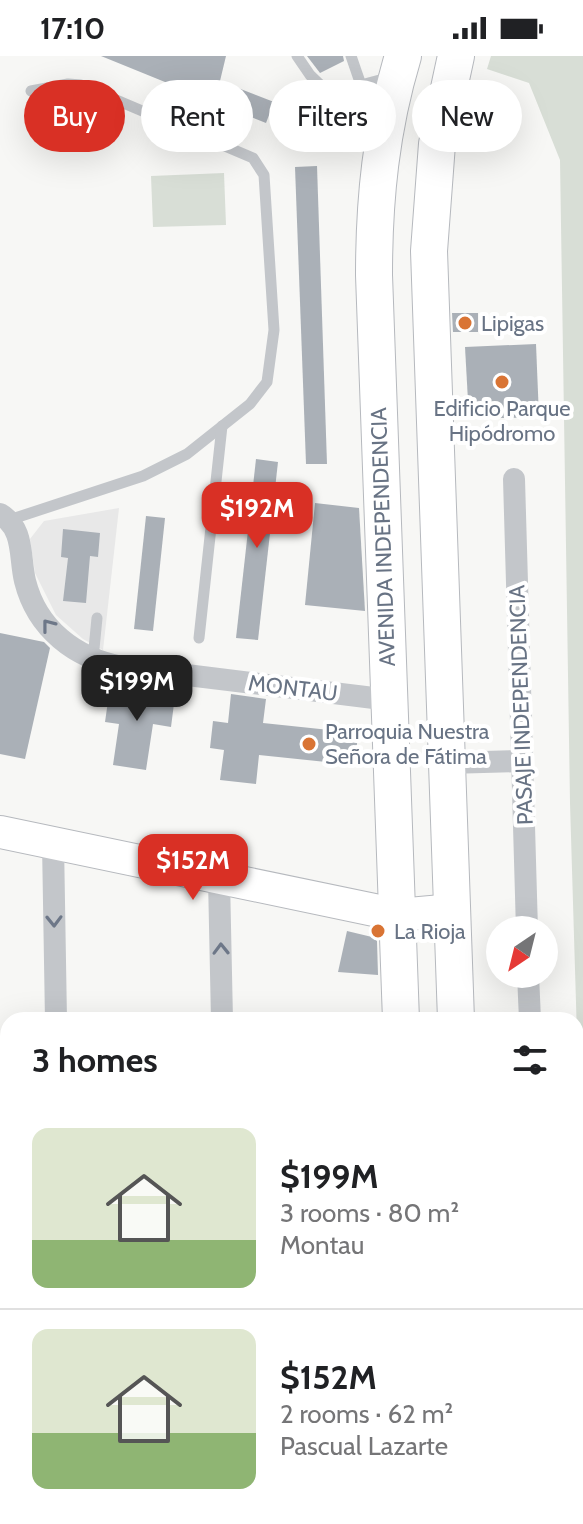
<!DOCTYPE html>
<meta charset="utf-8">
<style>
body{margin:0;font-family:Cabin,sans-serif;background:#f6f6f6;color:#202124;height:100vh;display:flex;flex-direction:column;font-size:30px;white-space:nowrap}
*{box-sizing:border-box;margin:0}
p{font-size:26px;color:#757577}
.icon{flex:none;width:44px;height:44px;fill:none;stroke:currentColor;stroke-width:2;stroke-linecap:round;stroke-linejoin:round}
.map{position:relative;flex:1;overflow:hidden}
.drawer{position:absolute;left:0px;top:956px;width:584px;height:512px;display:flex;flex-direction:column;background:#fff;border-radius:24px 24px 0 0;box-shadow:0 8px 32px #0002}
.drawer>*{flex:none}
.guide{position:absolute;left:24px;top:24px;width:536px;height:72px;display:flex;gap:16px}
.needle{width:52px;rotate:215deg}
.controls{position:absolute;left:486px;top:860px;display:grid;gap:16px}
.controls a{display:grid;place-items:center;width:72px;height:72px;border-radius:50%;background:#fff;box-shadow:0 8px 32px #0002;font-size:40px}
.price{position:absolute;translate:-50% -68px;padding:0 18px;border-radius:16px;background:#d93025;color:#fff;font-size:26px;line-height:52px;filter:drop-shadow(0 2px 4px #0008)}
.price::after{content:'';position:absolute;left:50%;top:48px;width:24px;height:18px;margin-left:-12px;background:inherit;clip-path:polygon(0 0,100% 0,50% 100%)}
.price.current{background:#222;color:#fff}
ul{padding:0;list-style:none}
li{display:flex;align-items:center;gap:24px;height:200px;padding:0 32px}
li+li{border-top:2px solid #e0e0e0}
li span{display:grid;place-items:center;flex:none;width:224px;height:160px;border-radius:16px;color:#555}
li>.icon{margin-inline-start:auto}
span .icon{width:96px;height:96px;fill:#fffc;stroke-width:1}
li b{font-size:34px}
h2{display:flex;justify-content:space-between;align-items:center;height:96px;padding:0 32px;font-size:34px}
.pill{padding:0 28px;border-radius:36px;background:#fff;box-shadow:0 8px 32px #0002;font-size:28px;line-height:72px}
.pill.current{background:#d93025;color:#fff}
.status{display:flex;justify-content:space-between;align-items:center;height:56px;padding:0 40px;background:#fff;direction:ltr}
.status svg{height:22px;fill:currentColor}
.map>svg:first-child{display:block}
</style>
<div class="status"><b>17:10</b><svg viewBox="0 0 49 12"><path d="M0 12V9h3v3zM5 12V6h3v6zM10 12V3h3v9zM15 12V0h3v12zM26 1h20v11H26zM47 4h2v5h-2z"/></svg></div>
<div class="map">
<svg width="583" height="1468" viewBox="0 0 583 1468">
<rect width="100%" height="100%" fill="#f7f7f5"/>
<!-- built -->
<path fill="#e8e8e8" d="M 119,452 L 103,594 L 83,583 L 56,559 L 35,517 L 30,483 L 44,465 Z"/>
<!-- green -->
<g fill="#d8ded6">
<path d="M 491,0 L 583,0 L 583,1180 L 570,747 L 560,104 L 529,27 L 487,13 Z"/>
<path d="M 224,117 L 226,169 L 153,171 L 151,120 Z"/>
</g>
<!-- building -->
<g fill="#aab0b7">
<path d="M 101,0 L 226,0 L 220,25 L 274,46 L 266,67 Z"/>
<path d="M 307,0 L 343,0 L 344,5 L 320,17 Z"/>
<path d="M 317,110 L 327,408 L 306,408 L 295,111 Z"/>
<path d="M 452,257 L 478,257 L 478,276 L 453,276 Z"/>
<path d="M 536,288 L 539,361 L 469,363 L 465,291 Z"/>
<path d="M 256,403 L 278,406 L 258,584 L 236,582 Z"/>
<path d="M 315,447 L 359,452 L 365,555 L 305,549 Z"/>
<path d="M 146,460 L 165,462 L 153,575 L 134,573 Z"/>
<path d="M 63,473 L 100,477 L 98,501 L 90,500 L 86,547 L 63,545 L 68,502 L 61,501 Z"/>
<path d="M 0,577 L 44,586 L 50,592 L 25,703 L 0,698 Z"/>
<path d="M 110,631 L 175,640 L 171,671 L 153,668 L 146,714 L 113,709 L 119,668 L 105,666 Z"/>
<path d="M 231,638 L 266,643 L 263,667 L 358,677 L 355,709 L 259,699 L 256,728 L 220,724 L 224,694 L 210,692 L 213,665 L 228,667 Z"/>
<path d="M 347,875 L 372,881 L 377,885 L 378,919 L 338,916 Z"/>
</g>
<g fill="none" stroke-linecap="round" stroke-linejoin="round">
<!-- secondary casing -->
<g stroke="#b6b9be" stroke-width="34">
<path id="secondary" d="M 0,776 L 398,859 L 453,854"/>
</g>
<!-- primary casing -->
<g stroke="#b6b9be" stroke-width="38">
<g id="primary">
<path d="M 401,964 L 374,219 C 374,143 381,73 403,0"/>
<path d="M 456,964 L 429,195 L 437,88 L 456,0"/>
<path d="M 429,1460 L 429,1468"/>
<path d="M 469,1460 L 469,1468"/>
</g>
</g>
<!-- lane -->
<g stroke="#c3c6ca" stroke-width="11">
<path d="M 297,0 L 310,19 L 340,48 L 351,66 L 376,87"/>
<path d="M 351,0 L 361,29"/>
<path d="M 340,48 L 361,29 L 391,21"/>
<path d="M 9,464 L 143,420 L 187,398 L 250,348 L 267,326 L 274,274 L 264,119 L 253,102 L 81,29 L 68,28 L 31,35"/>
<path d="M 199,582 L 222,370"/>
<path d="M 93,603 L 97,562"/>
</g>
<!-- street -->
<g stroke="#c3c6ca" stroke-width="22">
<path d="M 514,423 L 527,874"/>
<path d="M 0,458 C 25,473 19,500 25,525 C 37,573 75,602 122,611 L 390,644"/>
<path d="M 448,707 L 522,705"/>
<path d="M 53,787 L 56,964"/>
<path d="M 219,823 L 222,964"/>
<path d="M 528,918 L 530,964"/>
<path d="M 0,1051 L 8,1051"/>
<path d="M 0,1297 L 8,1301"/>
<path d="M 544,1460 L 544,1468"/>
</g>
<!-- secondary -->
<use href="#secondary" stroke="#fff" stroke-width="32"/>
<!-- primary -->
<use href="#primary" stroke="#fff" stroke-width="36"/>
</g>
<!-- one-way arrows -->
<defs><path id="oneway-chevron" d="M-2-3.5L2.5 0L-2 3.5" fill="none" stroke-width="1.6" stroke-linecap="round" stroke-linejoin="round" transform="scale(2)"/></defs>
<g stroke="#6d7788">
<use href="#oneway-chevron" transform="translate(48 569) rotate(-128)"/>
<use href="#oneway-chevron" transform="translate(54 865) rotate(89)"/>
<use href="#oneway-chevron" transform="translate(221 893) rotate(-91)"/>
</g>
<!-- markers -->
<g fill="#d97434" stroke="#fff" stroke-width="3">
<circle cx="465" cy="267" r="8"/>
<circle cx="502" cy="326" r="8"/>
<circle cx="309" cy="688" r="8"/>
<circle cx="378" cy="875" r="8"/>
</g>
<g text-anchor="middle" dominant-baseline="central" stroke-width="8" stroke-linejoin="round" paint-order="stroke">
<!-- poi labels -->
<g font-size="22" fill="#687384" stroke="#fff" text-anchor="start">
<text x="481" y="267">Lipigas</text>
<text x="502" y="352" text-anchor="middle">Edificio Parque<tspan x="502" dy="25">Hipódromo</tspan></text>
<text x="325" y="675">Parroquia Nuestra<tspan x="325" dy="25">Señora de Fátima</tspan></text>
<text x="394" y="875">La Rioja</text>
</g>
<!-- street labels -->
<g font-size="22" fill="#687384" stroke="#fff">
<text transform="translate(383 481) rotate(-92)">AVENIDA INDEPENDENCIA</text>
<text transform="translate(293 632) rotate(7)">MONTAU</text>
<text transform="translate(521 649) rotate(-92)">PASAJE INDEPENDENCIA</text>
</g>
</g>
</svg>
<div class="controls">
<a><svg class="needle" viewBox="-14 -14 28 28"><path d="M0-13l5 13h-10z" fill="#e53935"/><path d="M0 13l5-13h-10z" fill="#757577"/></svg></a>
</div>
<b class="price" style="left:257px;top:494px">$192M</b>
<b class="price current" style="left:137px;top:667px">$199M</b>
<b class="price" style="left:193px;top:846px">$152M</b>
<div class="guide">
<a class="pill current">Buy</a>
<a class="pill">Rent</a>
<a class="pill">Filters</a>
<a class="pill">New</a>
</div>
<section class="drawer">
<h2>3 homes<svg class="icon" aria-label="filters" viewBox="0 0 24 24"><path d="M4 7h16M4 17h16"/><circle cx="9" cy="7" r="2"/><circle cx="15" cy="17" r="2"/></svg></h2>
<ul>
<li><span style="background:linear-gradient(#dfe7d0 70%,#8fb573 0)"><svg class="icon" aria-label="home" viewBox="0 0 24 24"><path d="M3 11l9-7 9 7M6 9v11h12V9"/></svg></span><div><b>$199M</b><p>3 rooms · 80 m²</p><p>Montau</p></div></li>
<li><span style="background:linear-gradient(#dfe7d0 65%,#8fb573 0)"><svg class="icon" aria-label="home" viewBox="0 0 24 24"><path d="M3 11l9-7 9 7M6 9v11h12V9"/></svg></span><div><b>$152M</b><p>2 rooms · 62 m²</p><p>Pascual Lazarte</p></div></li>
</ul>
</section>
</div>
